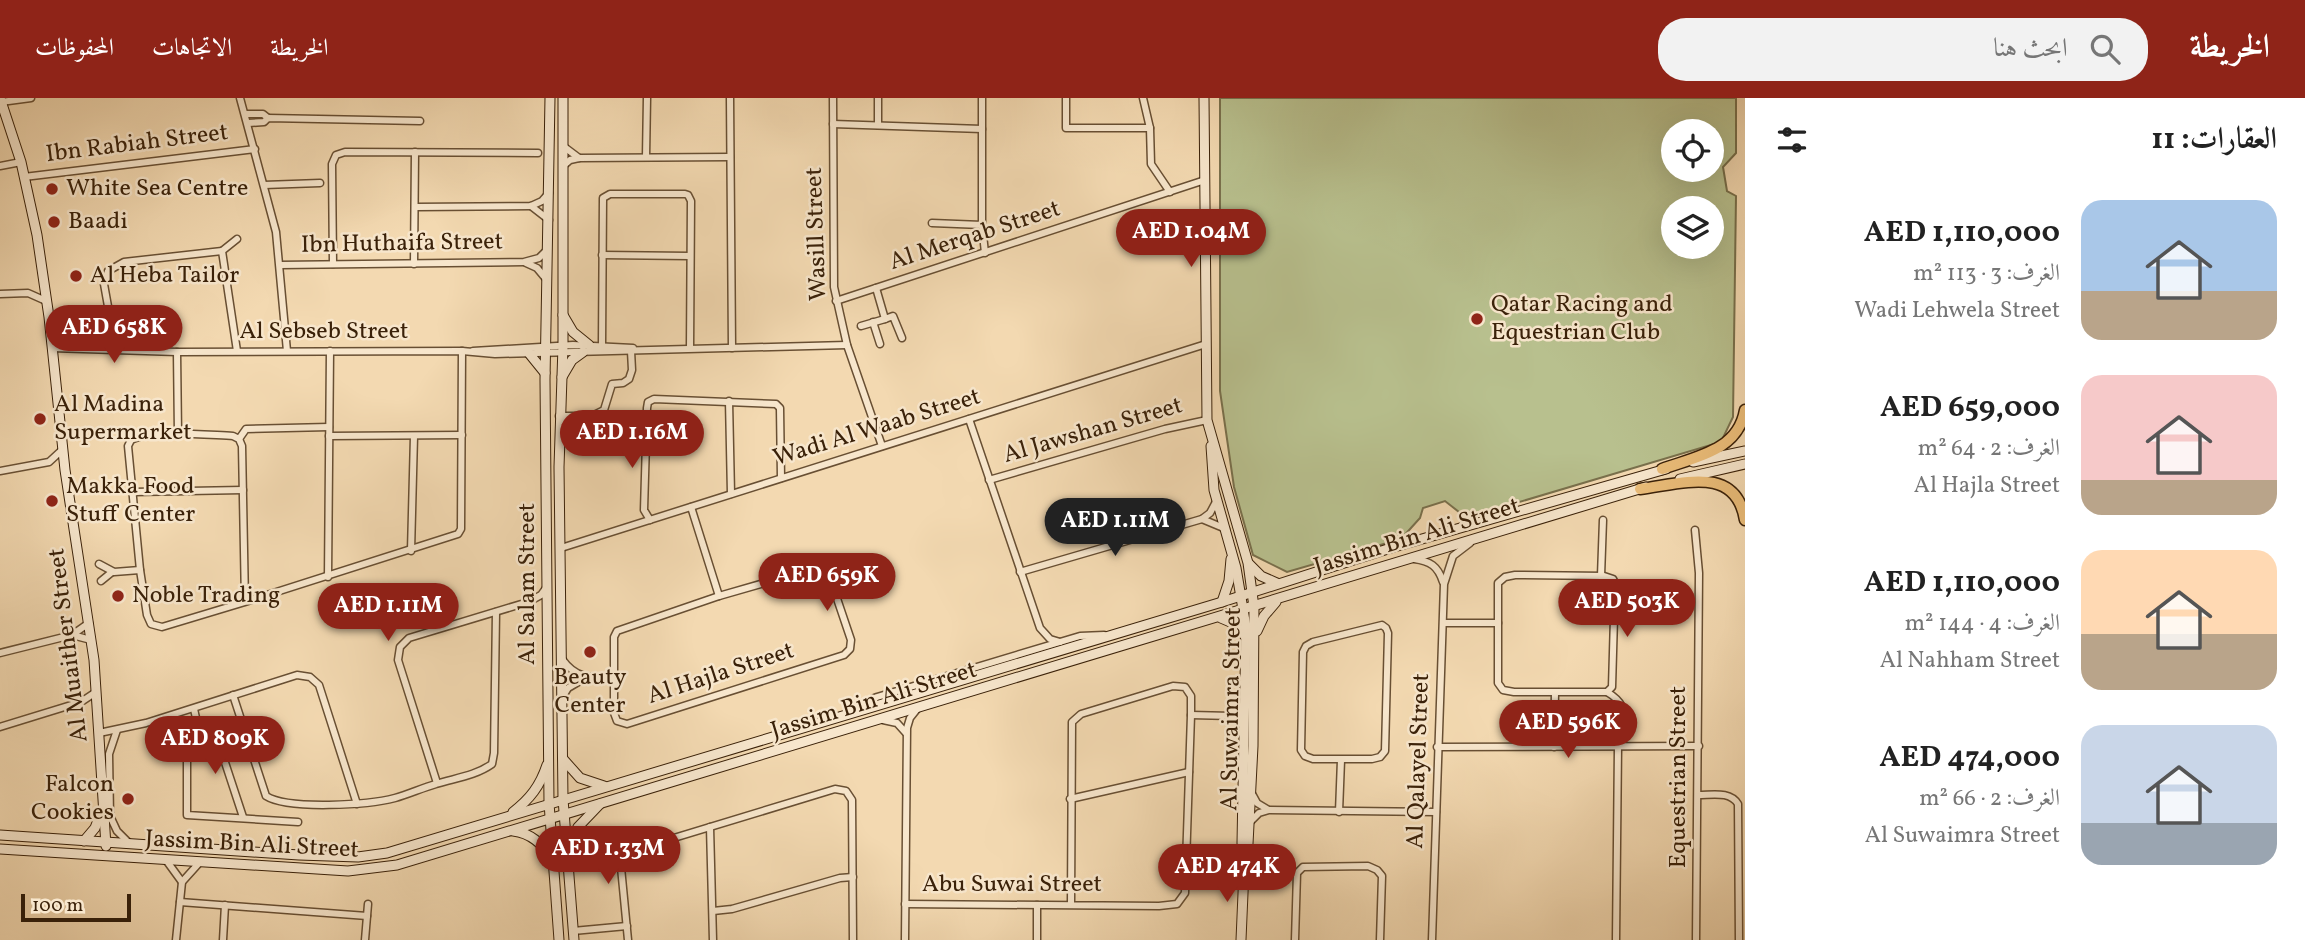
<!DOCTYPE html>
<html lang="ar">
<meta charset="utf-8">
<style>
body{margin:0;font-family:Vollkorn,Amiri,serif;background:#f2f2f2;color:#222;direction:rtl;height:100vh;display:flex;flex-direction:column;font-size:26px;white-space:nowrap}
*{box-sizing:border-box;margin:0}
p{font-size:23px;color:#767676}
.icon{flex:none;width:38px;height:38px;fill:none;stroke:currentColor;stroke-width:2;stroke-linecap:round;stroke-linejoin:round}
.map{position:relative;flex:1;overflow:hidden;direction:ltr}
.side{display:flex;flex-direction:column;background:#fff;width:560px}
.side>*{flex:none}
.tools{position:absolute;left:1661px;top:21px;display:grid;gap:14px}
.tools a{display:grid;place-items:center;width:63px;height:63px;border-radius:50%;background:#fff;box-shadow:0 7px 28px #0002;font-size:35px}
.scale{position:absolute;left:21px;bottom:18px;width:110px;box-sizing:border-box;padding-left:7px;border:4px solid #3a2109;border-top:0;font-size:19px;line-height:24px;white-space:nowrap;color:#3a2109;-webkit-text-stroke:5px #f7e6cc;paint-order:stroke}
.price{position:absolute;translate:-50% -60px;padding:0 16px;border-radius:24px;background:#8f2418;color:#fff;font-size:23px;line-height:46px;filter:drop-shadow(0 2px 4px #0008)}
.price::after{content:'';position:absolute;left:50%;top:42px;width:21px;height:16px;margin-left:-10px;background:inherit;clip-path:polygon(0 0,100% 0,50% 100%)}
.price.selected{background:#222;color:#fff}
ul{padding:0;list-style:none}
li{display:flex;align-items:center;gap:21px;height:175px;padding:0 28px}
li span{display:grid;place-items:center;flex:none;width:196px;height:140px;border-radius:21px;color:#555}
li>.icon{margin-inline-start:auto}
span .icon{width:84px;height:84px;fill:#fffc;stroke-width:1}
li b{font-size:30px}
h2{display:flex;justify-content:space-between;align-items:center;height:84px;padding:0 28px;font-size:30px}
header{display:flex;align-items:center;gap:42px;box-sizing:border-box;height:98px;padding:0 35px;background:#8f2418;color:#fff}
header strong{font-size:33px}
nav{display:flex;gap:38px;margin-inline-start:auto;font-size:24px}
.search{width:490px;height:63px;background:#f2f2f2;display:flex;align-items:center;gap:18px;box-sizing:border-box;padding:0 24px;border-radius:28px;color:#767676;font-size:26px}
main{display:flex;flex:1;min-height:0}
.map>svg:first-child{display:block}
</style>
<header>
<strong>الخريطة</strong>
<div class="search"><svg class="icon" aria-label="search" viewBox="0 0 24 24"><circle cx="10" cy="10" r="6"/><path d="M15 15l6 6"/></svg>ابحث هنا</div>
<nav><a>الخريطة</a><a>الاتجاهات</a><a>المحفوظات</a></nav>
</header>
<main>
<section class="side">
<h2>العقارات: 11<svg class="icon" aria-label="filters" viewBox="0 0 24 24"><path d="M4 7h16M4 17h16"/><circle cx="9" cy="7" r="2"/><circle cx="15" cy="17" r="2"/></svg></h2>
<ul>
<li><span style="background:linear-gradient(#a9c7e8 65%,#b9a48a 0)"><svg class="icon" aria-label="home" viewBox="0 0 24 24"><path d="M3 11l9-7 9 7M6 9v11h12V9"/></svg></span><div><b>AED 1,110,000</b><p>الغرف: 3 · 113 m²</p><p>Wadi Lehwela Street</p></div></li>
<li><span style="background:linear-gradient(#f6c9c9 75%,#b9a48a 0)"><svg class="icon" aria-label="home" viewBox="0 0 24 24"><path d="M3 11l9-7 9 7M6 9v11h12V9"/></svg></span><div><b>AED 659,000</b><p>الغرف: 2 · 64 m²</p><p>Al Hajla Street</p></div></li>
<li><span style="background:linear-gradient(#ffd9b3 60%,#b9a48a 0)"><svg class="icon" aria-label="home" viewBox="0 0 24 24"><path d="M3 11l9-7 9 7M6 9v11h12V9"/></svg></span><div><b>AED 1,110,000</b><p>الغرف: 4 · 144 m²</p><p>Al Nahham Street</p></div></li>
<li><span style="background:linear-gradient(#c9d6e8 70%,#9aa5b1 0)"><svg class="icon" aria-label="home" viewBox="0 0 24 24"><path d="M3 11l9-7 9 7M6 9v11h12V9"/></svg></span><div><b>AED 474,000</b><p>الغرف: 2 · 66 m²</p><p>Al Suwaimra Street</p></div></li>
</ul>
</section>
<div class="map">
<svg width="1745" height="842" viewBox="0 0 1745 842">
<rect width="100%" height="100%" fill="#f3d9b1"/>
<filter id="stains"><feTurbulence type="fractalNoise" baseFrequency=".00286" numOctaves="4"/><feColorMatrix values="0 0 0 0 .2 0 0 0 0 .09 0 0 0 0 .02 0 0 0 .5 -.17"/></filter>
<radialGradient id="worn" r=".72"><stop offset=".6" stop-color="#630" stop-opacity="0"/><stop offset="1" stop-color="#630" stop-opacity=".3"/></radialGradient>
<!-- green -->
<path fill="#b8c08e" stroke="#79704c" stroke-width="2" fill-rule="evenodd" d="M 1220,0 L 1736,0 L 1736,55 L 1723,69 L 1727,93 L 1736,98 L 1733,319 L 1721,344 L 1479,416 L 1459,414 L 1445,403 L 1423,410 L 1420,420 L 1401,441 L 1287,474 L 1253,457 L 1234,389 L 1220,293 ZM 1673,33 L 1712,33 L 1712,72 L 1673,72 ZM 1673,110 L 1712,110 L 1712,149 L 1673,149 Z"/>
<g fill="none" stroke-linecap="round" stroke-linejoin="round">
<!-- street casing -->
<g stroke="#684f33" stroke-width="9">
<g id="street">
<path d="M 240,0 L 276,134 L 287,253"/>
<path d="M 730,0 L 732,250"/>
<path d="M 833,0 L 834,189 L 847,247 L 882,348"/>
<path d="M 982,0 L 982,127 L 985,155"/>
<path d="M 1066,0 L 1066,30 L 1150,30"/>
<path d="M 1143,0 L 1150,30 L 1151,66 L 1170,94"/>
<path d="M 1,4 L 31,0"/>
<path d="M 245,16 L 263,16 L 268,20"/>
<path d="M 248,25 L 264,24 L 268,20 L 420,23"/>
<path d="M 833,26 L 982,31"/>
<path d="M 878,27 L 878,0"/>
<path d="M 563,48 L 579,60"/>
<path d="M 646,59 L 647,0"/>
<path d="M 0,68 L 21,64"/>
<path d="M 563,68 L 570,62 L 579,60 L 730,59"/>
<path d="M 24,79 L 255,51"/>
<path d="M 264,87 L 320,85"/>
<path d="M 531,108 L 549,122"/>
<path d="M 416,109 L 531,108 L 542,103 L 549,95"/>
<path d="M 932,125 L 982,127"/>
<path d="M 602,157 L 690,158"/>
<path d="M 526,165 L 537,170 L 547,182"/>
<path d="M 333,166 L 332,66 L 336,57 L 345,54 L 538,55"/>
<path d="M 414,166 L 415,54"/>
<path d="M 280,167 L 524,164 L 539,160 L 547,152"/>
<path d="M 876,190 L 885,221 L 893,218 L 902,240"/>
<path d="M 0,196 L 28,195 L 46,203"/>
<path d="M 836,203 L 1205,82"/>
<path d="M 873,224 L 880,246"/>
<path d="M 861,228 L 885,221"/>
<path d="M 602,247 L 603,100 L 610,96 L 685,96 L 688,97 L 691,103 L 690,250"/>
<path d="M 52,250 L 177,254 L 462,253 L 495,256 L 847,247"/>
<path d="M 116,253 L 104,186 L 108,173 L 124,164 L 222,153"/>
<path d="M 237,253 L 222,153 L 237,141"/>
<path d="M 473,253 L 573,247 L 633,250"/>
<path d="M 177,254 L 178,337"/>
<path d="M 729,303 L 731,396"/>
<path d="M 559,318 L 592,318 L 604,312 L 612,286 L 623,285 L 629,281 L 632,272 L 631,253"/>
<path d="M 969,321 L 1040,530 L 1050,541 L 1060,544"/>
<path d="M 329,338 L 462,337"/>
<path d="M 239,341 L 246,331 L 329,329"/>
<path d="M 0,373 L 49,364 L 62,352"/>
<path d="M 989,382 L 1165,331 L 1207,322"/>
<path d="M 133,394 L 243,392"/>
<path d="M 691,409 L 719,498"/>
<path d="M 1202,421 L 1226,431"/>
<path d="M 650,422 L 644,412 L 647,310 L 648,304 L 654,301 L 776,306 L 780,310 L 781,380"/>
<path d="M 1695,432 L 1699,475 L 1696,842"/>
<path d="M 561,450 L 1206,246"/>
<path d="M 411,453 L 414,338"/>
<path d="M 1414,461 C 1430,463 1438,468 1443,484"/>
<path d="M 99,466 L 114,474 L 140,472"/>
<path d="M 816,470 L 823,470 L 828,474 L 851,542 L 850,551 L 844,557 L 627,626 L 617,623 L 614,615 L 614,539 L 617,533 L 719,498 Z"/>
<path d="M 1020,474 L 1202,421 L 1210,415 L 1217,402"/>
<path d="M 1515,477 L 1604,478 L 1613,481 L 1615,485 L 1612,589 L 1607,594 L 1514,594 L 1503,592 L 1498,585 L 1498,485 L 1505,479 Z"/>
<path d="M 1601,478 L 1603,422"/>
<path d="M 328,479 L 330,253"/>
<path d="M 101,483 L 112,474"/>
<path d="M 245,504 L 162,529 L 151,526 L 147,517 L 140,472 L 128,348 L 131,342 C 153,331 207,337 233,338 L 239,341 L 242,348 L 245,504 L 458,436 L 461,431 L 462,253"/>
<path d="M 1444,525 L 1498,525"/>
<path d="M 1382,527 L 1386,530 L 1388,535 L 1385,653 L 1380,659 L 1372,661 L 1313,661 L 1305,658 L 1301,652 L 1303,554 L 1306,548 L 1313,544 Z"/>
<path d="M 72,537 L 91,542"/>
<path d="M 0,555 L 72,537 L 89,525"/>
<path d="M 562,561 C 576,581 591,580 614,580"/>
<path d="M 1607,594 C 1627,606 1623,614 1624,635"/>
<path d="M 233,597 L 266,698 C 288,712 369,707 395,700 C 409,696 422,690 436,686 C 455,680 475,678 492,666 L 494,655 L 496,514"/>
<path d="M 563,598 L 568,590 L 585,580"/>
<path d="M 194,611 L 198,629 L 187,635 L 187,717 L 298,724"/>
<path d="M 855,612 L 867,603 L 877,599 L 1080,538 L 1104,537"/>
<path d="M 1191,617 L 1232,618 L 1244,606"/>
<path d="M 883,622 L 897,625 L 906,635"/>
<path d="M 0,629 L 81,604 L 96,594"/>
<path d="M 198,629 L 213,628 L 243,719"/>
<path d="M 117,632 L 109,656 L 110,718 L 117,733 L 130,746"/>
<path d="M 99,635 L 146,625 L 297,577 L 310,579 L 319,587 L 357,706"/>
<path d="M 1437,649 L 1699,648"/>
<path d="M 1554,649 L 1555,595"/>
<path d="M 437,685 L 398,562 L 400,549 L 409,540 L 528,504 L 541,497 L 546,490"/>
<path d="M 1251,694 L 1257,705 L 1267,711"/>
<path d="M 1698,697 C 1713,697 1730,693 1738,706 L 1739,842"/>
<path d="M 1070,701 L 1189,674"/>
<path d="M 1339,714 L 1341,662"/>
<path d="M 1250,724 L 1259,715 L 1269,712 L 1436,714"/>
<path d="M 710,729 L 713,842"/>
<path d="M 166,762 L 182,784"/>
<path d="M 180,804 L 367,818"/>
<path d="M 905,806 L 1159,808 L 1177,806 L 1185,795 L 1191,617 L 1191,598 L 1185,589 L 1173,588 L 1081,616 L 1072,624 L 1071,807"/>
<path d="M 1037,807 L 1037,842"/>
<path d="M 713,813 L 732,811 L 840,780 L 853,779"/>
<path d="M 573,833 L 627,828"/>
<path d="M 176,842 L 182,784 L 200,764"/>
<path d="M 223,842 L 225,807"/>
<path d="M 365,842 L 368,806"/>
<path d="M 628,842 L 620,759 L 631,753 L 835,691 L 846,693 L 852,702 L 853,842"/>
<path d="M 905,842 L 907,630 L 910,620 L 918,610"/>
<path d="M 1295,842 L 1297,775 L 1303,769 L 1368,768 L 1377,772 L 1382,778 L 1380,842"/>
<path d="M 1432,842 L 1444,486 L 1453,458 L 1470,445"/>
<path d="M 1616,842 L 1618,648"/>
</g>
</g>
<!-- secondary casing -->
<g stroke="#3a2109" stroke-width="11">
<g id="secondary">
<path d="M 0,0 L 21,64 L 37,137 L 49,219 L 65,372 L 94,562 L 106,748"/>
<path d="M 550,0 L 545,282 L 549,705 L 559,842"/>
<path d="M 563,0 L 563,248 L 559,369 L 563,701 L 574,842"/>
<path d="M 1204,0 L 1207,322 L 1248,465 L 1254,509 L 1253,648 L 1248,746 L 1244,772"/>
<path d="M 563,217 L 573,234 L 589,247"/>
<path d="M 528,254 L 545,275"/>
<path d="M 562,279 L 572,262 L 583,254"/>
<path d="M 1211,348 L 1214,392 L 1236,470 L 1246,529 L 1242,745 L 1244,772 L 1241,842"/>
<path d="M 1693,364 L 1745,353"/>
<path d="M 1680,381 L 1745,366"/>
<path d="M 1249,466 L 1261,478 L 1277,485"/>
<path d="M 1222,504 L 1229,483 L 1231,461"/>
<path d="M 1221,520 L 1235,526 L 1245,538"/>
<path d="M 1257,533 L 1264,518 L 1276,504"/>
<path d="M 563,661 L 580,680 L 604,688"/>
<path d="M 513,714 C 530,701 540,688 547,667"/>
<path d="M 513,733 C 531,735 542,746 552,760"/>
<path d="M 0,737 L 299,757 L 358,759 L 387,755 L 1222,504 L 1394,449 L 1666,371"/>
<path d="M 84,743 L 95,730 L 102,712"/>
<path d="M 569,748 L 578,729 L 600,706"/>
<path d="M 0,751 L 348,773 L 397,767 L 1646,389"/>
</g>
</g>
<!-- highway casing -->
<g stroke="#3a2109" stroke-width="13">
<g id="highway">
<path d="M 1662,371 C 1695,359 1738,353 1745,312"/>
<path d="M 1640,391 C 1681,386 1736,366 1745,422"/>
</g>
</g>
<!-- street -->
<use href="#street" stroke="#f7e6cc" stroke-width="6"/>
<!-- secondary -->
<use href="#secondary" stroke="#f7e6cc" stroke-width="9"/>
<!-- highway -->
<use href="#highway" stroke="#eabc78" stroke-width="10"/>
</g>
<!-- markers -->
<g fill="#8f2418" stroke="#f7e6cc" stroke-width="2.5">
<circle cx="52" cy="91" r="7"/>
<circle cx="54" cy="124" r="7"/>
<circle cx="76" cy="178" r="7"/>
<circle cx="1477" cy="221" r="7"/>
<circle cx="40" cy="321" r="7"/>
<circle cx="52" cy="403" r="7"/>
<circle cx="118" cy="498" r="7"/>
<circle cx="590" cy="554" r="7"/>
<circle cx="128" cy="701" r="7"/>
</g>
<g text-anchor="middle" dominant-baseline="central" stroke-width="5" stroke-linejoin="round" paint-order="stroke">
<!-- street labels -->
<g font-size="24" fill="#3a2109" stroke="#f7e6cc">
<text transform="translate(137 46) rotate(-7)">Ibn Rabiah Street</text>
<text transform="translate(817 136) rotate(-92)">Wasill Street</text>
<text transform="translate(975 138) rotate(-18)">Al Merqab Street</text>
<text transform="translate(402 146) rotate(-1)">Ibn Huthaifa Street</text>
<text x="324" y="234">Al Sebseb Street</text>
<text transform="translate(877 330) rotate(-17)">Wadi Al Waab Street</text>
<text transform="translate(1093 333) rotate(-16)">Al Jawshan Street</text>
<text transform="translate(1417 439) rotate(-17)">Jassim Bin Ali Street</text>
<text transform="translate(528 486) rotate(-90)">Al Salam Street</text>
<text transform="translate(69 547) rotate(-97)">Al Muaither Street</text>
<text transform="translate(721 576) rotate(-18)">Al Hajla Street</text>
<text transform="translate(874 603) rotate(-17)">Jassim Bin Ali Street</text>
<text transform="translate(1232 611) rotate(-89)">Al Suwaimra Street</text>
<text transform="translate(1419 663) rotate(-88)">Al Qalayel Street</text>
<text transform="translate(1679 679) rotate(-90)">Equestrian Street</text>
<text transform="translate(252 747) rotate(3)">Jassim Bin Ali Street</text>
<text x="1012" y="787">Abu Suwai Street</text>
</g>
<!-- poi labels -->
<g font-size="24" fill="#3a2109" stroke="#f7e6cc" text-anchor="start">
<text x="66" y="91">White Sea Centre</text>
<text x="68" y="124">Baadi</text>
<text x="90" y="178">Al Heba Tailor</text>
<text x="1491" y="207">Qatar Racing and<tspan x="1491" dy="28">Equestrian Club</tspan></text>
<text x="54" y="307">Al Madina<tspan x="54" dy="28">Supermarket</tspan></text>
<text x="66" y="389">Makka Food<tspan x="66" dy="28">Stuff Center</tspan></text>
<text x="132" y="498">Noble Trading</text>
<text x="590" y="580" text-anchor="middle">Beauty<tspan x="590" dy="28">Center</tspan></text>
<text x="114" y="687" text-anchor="end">Falcon<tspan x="114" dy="28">Cookies</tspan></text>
</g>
</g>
<rect width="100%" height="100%" filter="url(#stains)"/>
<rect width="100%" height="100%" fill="url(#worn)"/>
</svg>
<div class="tools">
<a><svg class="icon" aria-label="locate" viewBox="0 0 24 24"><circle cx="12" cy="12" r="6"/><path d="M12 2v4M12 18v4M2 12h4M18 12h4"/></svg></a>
<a><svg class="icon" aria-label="layers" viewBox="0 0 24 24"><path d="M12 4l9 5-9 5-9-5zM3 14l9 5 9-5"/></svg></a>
</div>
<div class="scale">100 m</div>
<b class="price" style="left:1191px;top:171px">AED 1.04M</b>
<b class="price" style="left:114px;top:267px">AED 658K</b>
<b class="price" style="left:632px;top:372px">AED 1.16M</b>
<b class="price selected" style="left:1115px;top:460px">AED 1.11M</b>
<b class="price" style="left:827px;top:515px">AED 659K</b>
<b class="price" style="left:1627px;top:541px">AED 503K</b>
<b class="price" style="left:388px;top:545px">AED 1.11M</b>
<b class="price" style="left:1568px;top:662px">AED 596K</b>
<b class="price" style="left:215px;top:678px">AED 809K</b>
<b class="price" style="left:608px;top:788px">AED 1.33M</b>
<b class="price" style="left:1227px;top:806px">AED 474K</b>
</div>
</main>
